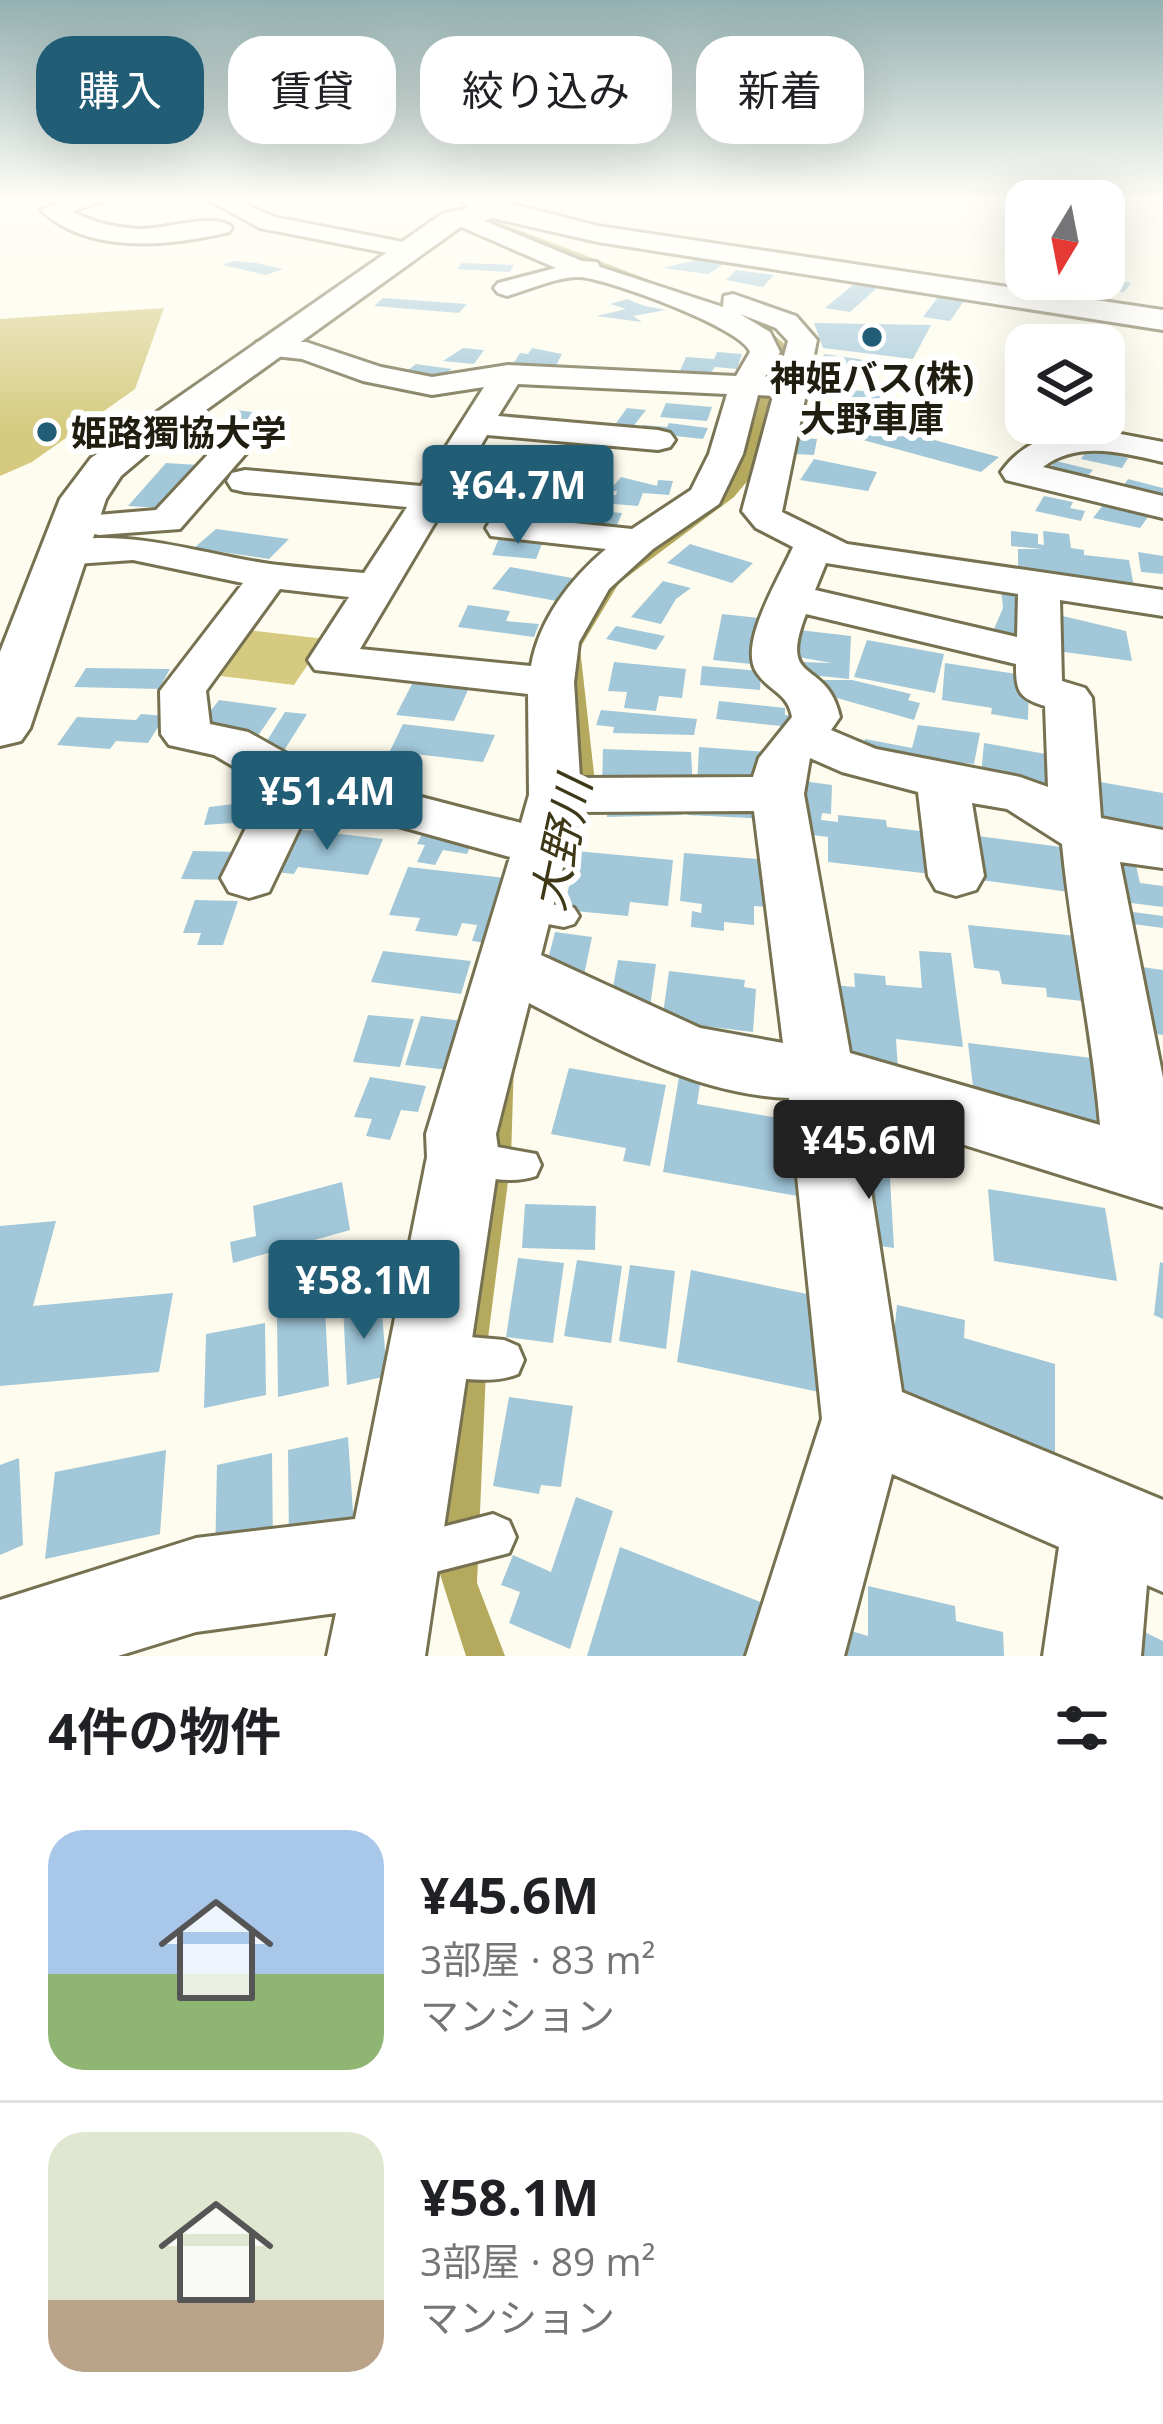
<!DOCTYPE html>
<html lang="ja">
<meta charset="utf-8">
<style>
body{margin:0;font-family:"Open Sans","Noto Sans JP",sans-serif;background:#f6f6f6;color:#202124;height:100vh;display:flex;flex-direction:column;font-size:45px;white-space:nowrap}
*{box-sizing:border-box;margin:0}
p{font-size:39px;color:#757577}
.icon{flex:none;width:66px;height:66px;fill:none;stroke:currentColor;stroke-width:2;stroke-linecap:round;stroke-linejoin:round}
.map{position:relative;height:1656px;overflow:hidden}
.side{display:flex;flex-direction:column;background:#fff;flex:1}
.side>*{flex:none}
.banner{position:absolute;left:36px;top:36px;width:1092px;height:108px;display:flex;gap:24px}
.needle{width:78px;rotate:190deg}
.buttons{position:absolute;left:1005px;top:180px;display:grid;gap:24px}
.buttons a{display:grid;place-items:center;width:120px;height:120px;border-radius:24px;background:#fff;box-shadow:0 12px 48px #0002;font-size:60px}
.price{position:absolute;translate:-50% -102px;padding:0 27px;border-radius:12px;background:#225d76;color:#fff;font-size:39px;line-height:78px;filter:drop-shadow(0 3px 6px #0008)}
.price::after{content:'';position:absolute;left:50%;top:72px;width:36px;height:27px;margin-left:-18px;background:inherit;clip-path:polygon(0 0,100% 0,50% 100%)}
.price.on{background:#222;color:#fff}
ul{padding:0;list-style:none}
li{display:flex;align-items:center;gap:36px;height:300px;padding:0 48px}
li+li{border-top:3px solid #e0e0e0}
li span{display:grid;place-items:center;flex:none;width:336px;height:240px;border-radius:36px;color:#555}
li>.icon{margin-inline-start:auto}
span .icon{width:144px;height:144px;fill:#fffc;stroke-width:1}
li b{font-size:51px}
h2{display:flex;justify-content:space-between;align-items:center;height:144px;padding:0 48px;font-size:51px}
.tag{padding:0 42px;border-radius:36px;background:#fff;box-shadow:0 12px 48px #0002;font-size:42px;line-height:108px}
.tag.on{background:#225d76;color:#fff}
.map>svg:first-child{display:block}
</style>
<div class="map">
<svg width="1163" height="1656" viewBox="0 0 1163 1656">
<rect width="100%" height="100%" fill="#fefcee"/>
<!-- green -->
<g fill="#d5ca7f">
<path d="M 164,308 L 135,389 L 32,462 L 0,476 L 0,319 Z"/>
<path d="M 239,629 L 325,639 L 294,685 L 204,674 Z"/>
</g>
<!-- water -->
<path fill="#b5a95d" d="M 493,220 L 759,322 L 787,346 L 749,479 L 734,497 L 619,583 L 580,648 L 596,792 L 568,850 L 514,1060 L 511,1158 L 487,1346 L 477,1583 L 505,1656 L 466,1656 L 438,1568 L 454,1379 L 570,633 L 607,579 L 723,494 L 735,471 L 755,395 L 775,350 L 604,271 L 484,223 Z"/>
<!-- building -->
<g fill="#a1c7d9">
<path d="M 705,258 L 727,262 L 708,274 L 663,268 Z"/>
<path d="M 234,261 L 256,263 L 283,269 L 266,275 L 222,265 Z"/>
<path d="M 462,263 L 514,265 L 510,272 L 457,269 Z"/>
<path d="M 736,270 L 774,275 L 763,287 L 726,280 Z"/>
<path d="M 1104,278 L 1131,283 L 1124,292 L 1059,281 Z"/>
<path d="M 853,285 L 877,288 L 850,312 L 825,308 Z"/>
<path d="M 938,297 L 964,301 L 950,321 L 923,317 Z"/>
<path d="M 383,298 L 467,304 L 459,313 L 374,306 Z"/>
<path d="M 627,299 L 645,306 L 666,310 L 633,316 L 642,322 L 596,316 L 626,309 L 610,304 Z"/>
<path d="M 814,323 L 931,325 L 913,359 L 823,348 Z"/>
<path d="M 463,348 L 484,350 L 474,364 L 443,361 Z"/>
<path d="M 532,348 L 562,354 L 553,371 L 512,366 L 520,353 L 528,354 Z"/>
<path d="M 717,352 L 742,354 L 737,369 L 715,367 L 707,378 L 680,371 L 686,357 L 714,359 Z"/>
<path d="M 825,354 L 884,363 L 878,371 L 818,362 Z"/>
<path d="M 416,364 L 452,369 L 436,381 L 400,376 Z"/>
<path d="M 853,390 L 882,393 L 877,406 L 848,402 Z"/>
<path d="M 666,403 L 712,407 L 707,421 L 660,417 Z"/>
<path d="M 627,408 L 646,410 L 632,428 L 614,426 Z"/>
<path d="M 236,410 L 283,416 L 264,430 L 217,424 Z"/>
<path d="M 669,423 L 708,428 L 703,439 L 639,432 L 643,425 L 667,427 Z"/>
<path d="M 881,426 L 999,457 L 981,472 L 863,440 Z"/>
<path d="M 797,437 L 817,439 L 814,455 L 793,454 Z"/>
<path d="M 1088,449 L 1128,458 L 1122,468 L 1081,459 Z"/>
<path d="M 814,459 L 877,472 L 868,491 L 800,480 Z"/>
<path d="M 1056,461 L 1093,470 L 1084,480 L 1047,471 Z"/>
<path d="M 166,463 L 198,465 L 162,508 L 128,506 Z"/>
<path d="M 621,477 L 657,486 L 658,480 L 673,481 L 669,495 L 643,493 L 638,506 L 591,502 L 595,493 L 616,495 L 617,491 L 609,491 Z"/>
<path d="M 1128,479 L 1163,488 L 1163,498 L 1122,488 Z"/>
<path d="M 566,489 L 589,491 L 585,503 L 548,500 L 550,494 L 563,495 Z"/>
<path d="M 1044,496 L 1073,502 L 1070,508 L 1085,511 L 1081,521 L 1035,511 Z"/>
<path d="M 510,502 L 516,501 L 545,504 L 537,521 L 508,521 L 513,510 L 506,510 Z"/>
<path d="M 1103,505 L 1148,517 L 1140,528 L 1093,518 Z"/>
<path d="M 554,507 L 622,513 L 617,525 L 608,525 L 606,529 L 546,524 Z"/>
<path d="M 216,529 L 289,539 L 269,559 L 194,548 Z"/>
<path d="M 1011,531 L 1038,534 L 1038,544 L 1044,545 L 1043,531 L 1069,534 L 1071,548 L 1084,550 L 1084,555 L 1129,560 L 1134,587 L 1018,572 L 1018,549 L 1042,549 L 1011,546 Z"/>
<path d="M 500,536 L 544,539 L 536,559 L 492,555 Z"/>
<path d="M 690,544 L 753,563 L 732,583 L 667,563 Z"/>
<path d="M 1138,552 L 1163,556 L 1163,574 L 1141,572 Z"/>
<path d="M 510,567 L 578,579 L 562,602 L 492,589 Z"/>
<path d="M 663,581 L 691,588 L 676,599 L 661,624 L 631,617 Z"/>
<path d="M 1001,589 L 1028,593 L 1028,637 L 994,629 L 1003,608 Z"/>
<path d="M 468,605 L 510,611 L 506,621 L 539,624 L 534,637 L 458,627 Z"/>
<path d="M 1046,612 L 1126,631 L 1132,661 L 1049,650 Z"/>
<path d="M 722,614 L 759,618 L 751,664 L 713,660 Z"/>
<path d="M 616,626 L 665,636 L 656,650 L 606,639 Z"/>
<path d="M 790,629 L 851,636 L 849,679 L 801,674 L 802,662 L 832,663 L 786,655 Z"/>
<path d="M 867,640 L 944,654 L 935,693 L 854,677 Z"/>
<path d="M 614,662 L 686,669 L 682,698 L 659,696 L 656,711 L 624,708 L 627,692 L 608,691 Z"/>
<path d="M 945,663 L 1029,676 L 1028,720 L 991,714 L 992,708 L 942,700 Z"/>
<path d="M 702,666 L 761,671 L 760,690 L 700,685 Z"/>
<path d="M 86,668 L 170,669 L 159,689 L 74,687 Z"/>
<path d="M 818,680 L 852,680 L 911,694 L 908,700 L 920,703 L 914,720 L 830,696 L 832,693 L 817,691 Z"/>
<path d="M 413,682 L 469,688 L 454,721 L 396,715 Z"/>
<path d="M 219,700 L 277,708 L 255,740 L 194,732 Z"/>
<path d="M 719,701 L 785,708 L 785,715 L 801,717 L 800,728 L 716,719 Z"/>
<path d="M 601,710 L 697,719 L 694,735 L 613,733 L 614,727 L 596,725 Z"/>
<path d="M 285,712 L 307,714 L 285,749 L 263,747 Z"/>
<path d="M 141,714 L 165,716 L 148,743 L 116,741 L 110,749 L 57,745 L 77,717 L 136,720 Z"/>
<path d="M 403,724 L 495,735 L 483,762 L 390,751 Z"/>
<path d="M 918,725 L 980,733 L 974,764 L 861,754 L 865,739 L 912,748 Z"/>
<path d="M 984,743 L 1063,757 L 1063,792 L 981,776 Z"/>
<path d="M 699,747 L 766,752 L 767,792 L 697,787 Z"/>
<path d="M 603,749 L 691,752 L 693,788 L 602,785 Z"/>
<path d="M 1083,779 L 1163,793 L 1163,828 L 1084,814 Z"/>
<path d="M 802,781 L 832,785 L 831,814 L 822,813 L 821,820 L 838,822 L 838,815 L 886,820 L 887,827 L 937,833 L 940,875 L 828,862 L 828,837 L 798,833 Z"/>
<path d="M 688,801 L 769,803 L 769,819 L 688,815 Z"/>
<path d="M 680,802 L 682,815 L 607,817 L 606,803 Z"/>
<path d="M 234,804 L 233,823 L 204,825 L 209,807 Z"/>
<path d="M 297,829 L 383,839 L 368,875 L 298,867 L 294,874 L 267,871 Z"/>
<path d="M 424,830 L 474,838 L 467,854 L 443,850 L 435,865 L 417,862 L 425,845 L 417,844 Z"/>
<path d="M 970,835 L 1069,848 L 1076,893 L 973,879 Z"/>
<path d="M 1097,847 L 1163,856 L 1163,865 L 1135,861 L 1140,883 L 1163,886 L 1163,907 L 1107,900 Z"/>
<path d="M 193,851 L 244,852 L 234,880 L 181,879 Z"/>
<path d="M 576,851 L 673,860 L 668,906 L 630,902 L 628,916 L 564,910 Z"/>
<path d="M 684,853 L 781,861 L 782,908 L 754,906 L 754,925 L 724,922 L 724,931 L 691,927 L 692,911 L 701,913 L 702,904 L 680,901 Z"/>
<path d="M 408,867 L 514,879 L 495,944 L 472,941 L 477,925 L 462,923 L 457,936 L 415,931 L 420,918 L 389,915 Z"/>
<path d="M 195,900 L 238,901 L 223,945 L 197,945 L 201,933 L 183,933 Z"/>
<path d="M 1110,909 L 1163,916 L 1163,928 L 1133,924 L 1142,967 L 1163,970 L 1163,1035 L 1135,1031 Z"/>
<path d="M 968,925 L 1077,936 L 1109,1004 L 1047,997 L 1046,988 L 1002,984 L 999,971 L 974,968 Z"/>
<path d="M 555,932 L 592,937 L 583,980 L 546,967 Z"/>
<path d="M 383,951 L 471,961 L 461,994 L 371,982 Z"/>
<path d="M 919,951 L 951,953 L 963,1047 L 896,1039 L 898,1069 L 846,1063 L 822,984 L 855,987 L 854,973 L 885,976 L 886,985 L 922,988 Z"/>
<path d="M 618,960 L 656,964 L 650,1007 L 610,1003 Z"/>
<path d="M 669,971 L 745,980 L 744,987 L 756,989 L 753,1032 L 662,1021 Z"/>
<path d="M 368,1015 L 414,1019 L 400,1067 L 353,1062 Z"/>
<path d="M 421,1016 L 463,1021 L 449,1070 L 405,1065 Z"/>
<path d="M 968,1043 L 1108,1060 L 1124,1135 L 984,1105 L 973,1087 Z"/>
<path d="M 681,1065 L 723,1072 L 720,1088 L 700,1084 L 697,1104 L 808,1123 L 803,1197 L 663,1172 Z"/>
<path d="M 569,1068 L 666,1085 L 650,1166 L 623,1161 L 626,1148 L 551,1134 Z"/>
<path d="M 370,1077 L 426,1086 L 418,1112 L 401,1110 L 390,1140 L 366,1136 L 372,1119 L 354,1117 Z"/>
<path d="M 845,1155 L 889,1161 L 894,1248 L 847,1241 Z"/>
<path d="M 342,1182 L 350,1230 L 233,1263 L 230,1242 L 256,1236 L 253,1206 Z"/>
<path d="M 988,1189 L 1105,1208 L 1117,1281 L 994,1261 Z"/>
<path d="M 525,1204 L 596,1206 L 595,1250 L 522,1248 Z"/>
<path d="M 56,1221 L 33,1306 L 173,1293 L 159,1372 L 0,1386 L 0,1226 Z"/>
<path d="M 518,1258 L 564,1263 L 553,1343 L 506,1337 Z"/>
<path d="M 577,1260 L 622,1266 L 611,1343 L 564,1336 Z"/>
<path d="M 1160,1262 L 1163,1263 L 1163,1319 L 1154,1315 Z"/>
<path d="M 630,1265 L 675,1271 L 666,1349 L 619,1341 Z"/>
<path d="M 691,1270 L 846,1302 L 838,1396 L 677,1362 Z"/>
<path d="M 381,1300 L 387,1376 L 347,1385 L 343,1306 Z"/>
<path d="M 897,1305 L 965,1320 L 964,1338 L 1055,1364 L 1055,1464 L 886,1413 Z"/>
<path d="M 325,1309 L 329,1386 L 278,1397 L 277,1318 Z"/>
<path d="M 265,1323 L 266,1395 L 204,1408 L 206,1334 Z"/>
<path d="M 509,1397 L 573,1406 L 561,1487 L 541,1485 L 539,1494 L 493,1486 Z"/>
<path d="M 348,1437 L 354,1527 L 289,1542 L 288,1450 Z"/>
<path d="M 166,1450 L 160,1534 L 45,1559 L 55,1472 Z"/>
<path d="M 272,1453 L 273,1547 L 215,1560 L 217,1465 Z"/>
<path d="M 19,1458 L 23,1545 L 0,1555 L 0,1465 Z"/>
<path d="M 576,1497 L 613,1511 L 570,1649 L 509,1623 L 520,1592 L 501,1585 L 513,1555 L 551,1572 Z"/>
<path d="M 620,1547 L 763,1603 L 752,1656 L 587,1656 Z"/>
<path d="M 868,1586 L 955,1606 L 956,1621 L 1003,1632 L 1004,1656 L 847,1656 L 848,1630 L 868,1636 Z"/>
<path d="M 1132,1626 L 1163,1641 L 1163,1656 L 1130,1656 Z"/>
</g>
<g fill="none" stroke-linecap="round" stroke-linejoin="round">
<!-- lane casing -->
<g stroke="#767150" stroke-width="6">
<g id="lane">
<path d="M 521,899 L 574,908 L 579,916 L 574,924 L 564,927 L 511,917 L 506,910 L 511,903 Z"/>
<path d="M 463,1141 L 536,1154 L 541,1165 L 536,1176 C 512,1185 474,1177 450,1168 L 445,1157 L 450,1146 Z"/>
<path d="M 435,1334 L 504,1340 L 518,1346 L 524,1360 L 518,1374 C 492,1385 447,1379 421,1368 L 415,1354 L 421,1340 Z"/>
<path d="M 493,1514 L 509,1521 L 516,1537 L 509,1553 L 408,1579 L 392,1572 L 385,1556 L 392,1540 Z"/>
</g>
</g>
<!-- street casing -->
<g stroke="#767150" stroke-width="6">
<g id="street">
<path d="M 65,200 L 103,200 L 72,212 C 93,222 115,228 138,229 C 164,230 214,212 232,227 L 229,232 C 171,246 88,255 41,210 Z"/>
<path d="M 209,200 L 237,200 L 274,217 L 408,243 L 420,250 L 408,257 L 260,228 Z"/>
<path d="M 458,210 L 582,261 L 597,262 L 600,267 L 723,307 L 724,296 L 733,294 L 796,316 L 817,340 L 782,512 L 847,544 L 1163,590 L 1163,616 L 1060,600 L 1062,681 L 1085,688 L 1092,698 L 1101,818 L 1163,830 L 1163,868 L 1120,862 L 1163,1078 L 1163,1207 L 859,1112 L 902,1392 L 1163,1500 L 1163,1592 L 1147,1585 L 1141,1656 L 1043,1656 L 1059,1547 L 892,1474 L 844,1656 L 746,1656 L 822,1419 L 789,1098 C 694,1094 611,1046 529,1003 L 496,1134 L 499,1157 L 425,1656 L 327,1656 L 336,1613 L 196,1632 L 118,1656 L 0,1656 L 0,1600 L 196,1538 L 355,1519 L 427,1157 L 426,1134 L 510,857 L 312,802 L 269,892 L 249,898 L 229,892 L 221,878 L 267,786 L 214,755 L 169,745 L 161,734 L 160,691 L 243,583 L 133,560 L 61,565 L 47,561 L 41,553 L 47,545 C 124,525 194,553 270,564 C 301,568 333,570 364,573 L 407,507 L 245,492 L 232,489 L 227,481 L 232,473 L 245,470 L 421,486 L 484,387 L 432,395 L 363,381 L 302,359 L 257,354 L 252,348 L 257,342 L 306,342 L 381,367 L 432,377 L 508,365 L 736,376 L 750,352 C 743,328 608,279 580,277 C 559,276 528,290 507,296 L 498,293 L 494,288 L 498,283 L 556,268 L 450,222 L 450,212 ZM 740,314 L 776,328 L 788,341 L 778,378 L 765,377 L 780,352 L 770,332 ZM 518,384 L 727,394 L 709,454 L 691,490 L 632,529 L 505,516 L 491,520 L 486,528 L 491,536 L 606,549 C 570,579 539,620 531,666 L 360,649 L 487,435 L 658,450 L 670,447 L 675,440 L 670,433 L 658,430 L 498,416 ZM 758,395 L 773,396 L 742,511 L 756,528 L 793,547 C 780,577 737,645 757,673 C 770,692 788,693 792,717 L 759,758 L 753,777 L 580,778 L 574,682 L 579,642 L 609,589 L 653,549 L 719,504 L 743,454 ZM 826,563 L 1018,594 L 1017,637 L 815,590 ZM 280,589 L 349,597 L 308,660 L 315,670 L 528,694 L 529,795 L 521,823 L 314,769 L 248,732 L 210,724 L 206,691 ZM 806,614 L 1016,664 C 1016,691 1018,698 1045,706 L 1048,787 L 1020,777 L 876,749 L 831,730 L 840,717 C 827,656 777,688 806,614 ZM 810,758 L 842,772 L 918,792 L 928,876 L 936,890 L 956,896 L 976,890 L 984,876 L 972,803 L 1007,809 L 1062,844 C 1071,938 1092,1030 1100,1125 L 850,1053 L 804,794 ZM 754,811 L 783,1043 L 700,1028 L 541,955 L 577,812 Z"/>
<path d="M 161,412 L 213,420 L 240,432 L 248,451 L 180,529 L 99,535 L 85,532 L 80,524 L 85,516 L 156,510 L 213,449 L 194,436 L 149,429 L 145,422 L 149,415 Z"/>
<path d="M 1105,431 L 1163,442 L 1163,462 C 1122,453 1079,440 1043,467 L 1163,496 L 1163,518 L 1006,480 L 1001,472 C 1026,437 1064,429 1105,431 Z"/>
</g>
</g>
<!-- secondary casing -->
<g stroke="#767150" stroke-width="6">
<path id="secondary" d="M 461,200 L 497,200 L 598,226 L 1163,310 L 1163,330 L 598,242 L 493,218 L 462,226 L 160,443 L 121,476 L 106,499 L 30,728 L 21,741 L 0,746 L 0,652 L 60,499 L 91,458 L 442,214 L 469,208 Z"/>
</g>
<!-- lane -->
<use href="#lane" fill="#fff" fill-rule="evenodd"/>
<!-- street -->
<use href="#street" fill="#fff" fill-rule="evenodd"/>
<!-- secondary -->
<use href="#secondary" fill="#fff" fill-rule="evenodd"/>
</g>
<!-- sky -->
<linearGradient id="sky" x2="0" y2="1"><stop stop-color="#93b0b0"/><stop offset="0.46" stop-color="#fffef7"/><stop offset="1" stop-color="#fffef7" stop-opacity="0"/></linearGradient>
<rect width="1163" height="432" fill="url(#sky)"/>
<!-- markers -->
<g fill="#225d76" stroke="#fff" stroke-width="4.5">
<circle cx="872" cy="337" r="12"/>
<circle cx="47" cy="432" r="12"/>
</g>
<g text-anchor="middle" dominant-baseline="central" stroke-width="12" stroke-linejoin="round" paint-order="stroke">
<!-- far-poi labels -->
<g font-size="36" font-weight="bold" fill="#201e11" stroke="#fff">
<text x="872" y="377">神姫バス(株)<tspan x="872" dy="41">大野車庫</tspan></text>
<text x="71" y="432" text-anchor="start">姫路獨協大学</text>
</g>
<!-- water labels -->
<g font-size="45" font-style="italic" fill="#3e3817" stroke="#fff">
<text transform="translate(560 843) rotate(-78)">大野川</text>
</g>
</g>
</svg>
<div class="buttons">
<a><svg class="needle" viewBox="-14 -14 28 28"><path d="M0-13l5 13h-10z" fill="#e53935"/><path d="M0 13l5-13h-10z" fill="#757577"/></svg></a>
<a><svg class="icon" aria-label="layers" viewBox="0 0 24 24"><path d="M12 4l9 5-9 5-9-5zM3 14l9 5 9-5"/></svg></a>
</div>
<b class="price" style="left:518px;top:547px">¥64.7M</b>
<b class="price" style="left:327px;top:853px">¥51.4M</b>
<b class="price on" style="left:869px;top:1202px">¥45.6M</b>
<b class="price" style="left:364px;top:1342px">¥58.1M</b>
<div class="banner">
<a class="tag on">購入</a>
<a class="tag">賃貸</a>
<a class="tag">絞り込み</a>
<a class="tag">新着</a>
</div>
</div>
<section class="side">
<h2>4件の物件<svg class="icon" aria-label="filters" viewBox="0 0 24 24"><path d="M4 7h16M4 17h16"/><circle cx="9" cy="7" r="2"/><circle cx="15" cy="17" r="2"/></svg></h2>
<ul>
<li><span style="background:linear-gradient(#a9c7e8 60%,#8fb573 0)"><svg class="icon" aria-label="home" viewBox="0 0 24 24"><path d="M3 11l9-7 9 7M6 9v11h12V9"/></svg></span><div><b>¥45.6M</b><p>3部屋 · 83 m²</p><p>マンション</p></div></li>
<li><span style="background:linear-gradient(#dfe7d0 70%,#b9a48a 0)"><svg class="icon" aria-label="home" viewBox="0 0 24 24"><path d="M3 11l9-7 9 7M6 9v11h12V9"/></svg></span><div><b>¥58.1M</b><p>3部屋 · 89 m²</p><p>マンション</p></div></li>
</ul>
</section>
